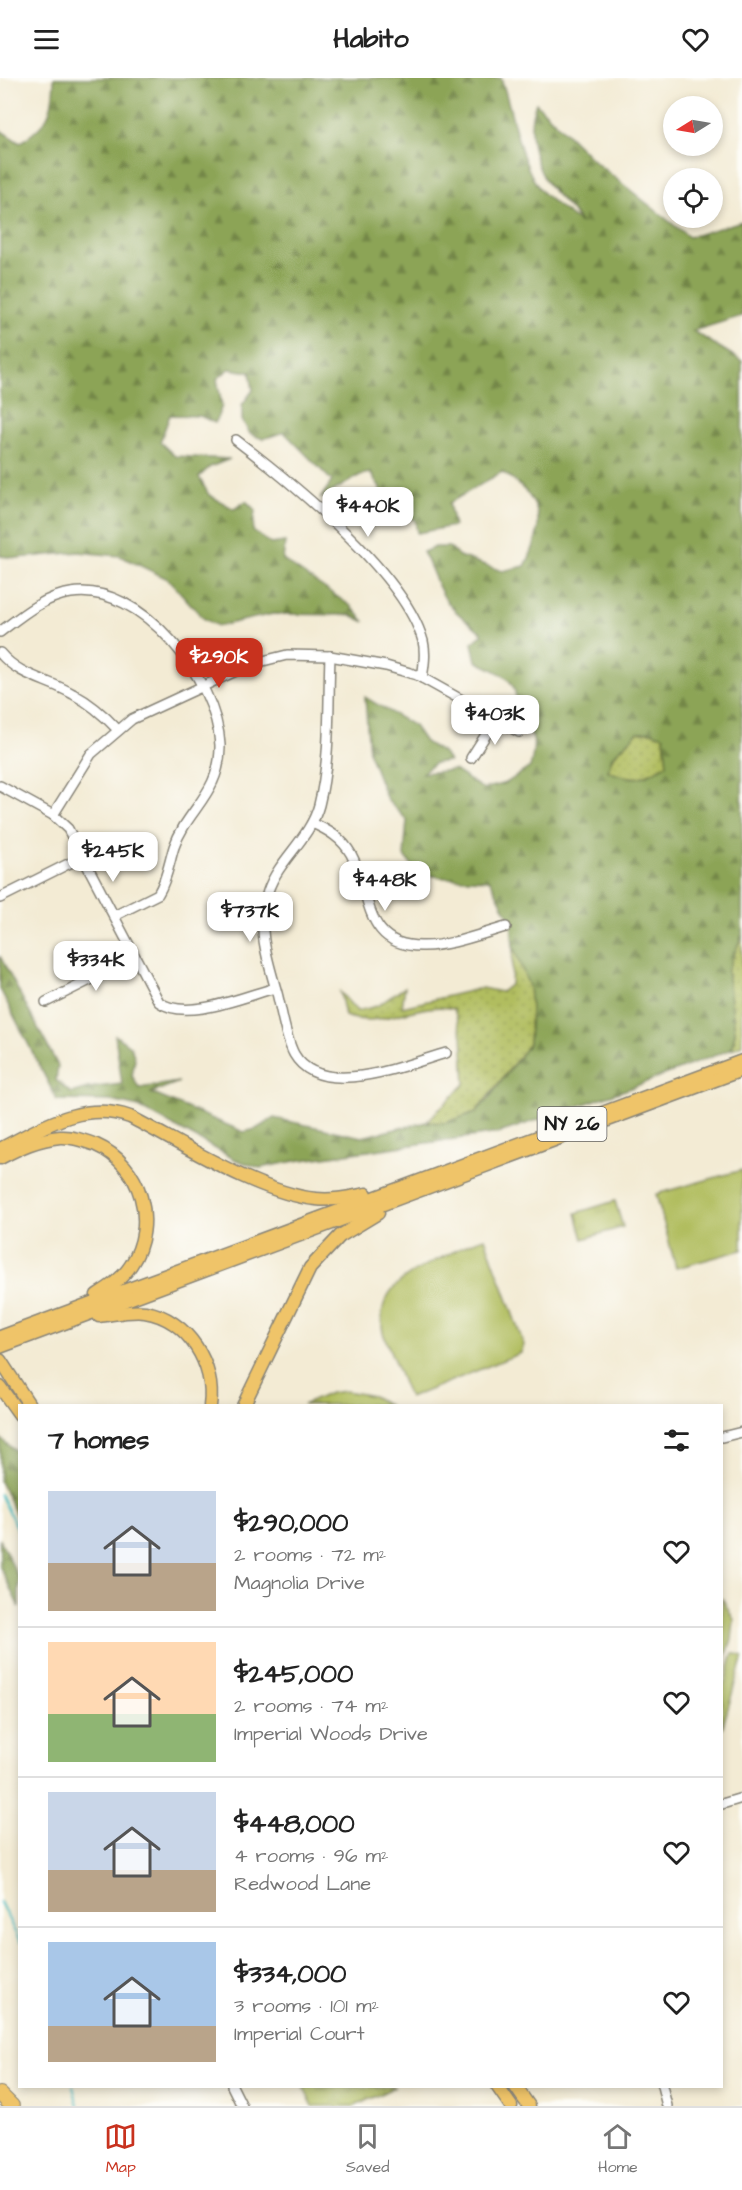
<!DOCTYPE html>
<meta charset="utf-8">
<style>
body{margin:0;font-family:"Architects Daughter",sans-serif;background:#f2f2f2;color:#222;height:100vh;display:flex;flex-direction:column;font-size:22px;white-space:nowrap}
*{box-sizing:border-box;margin:0}
p{font-size:20px;color:#767676}
.icon{flex:none;width:33px;height:33px;fill:none;stroke:currentColor;stroke-width:2;stroke-linecap:round;stroke-linejoin:round}
.map{position:relative;flex:1;overflow:hidden}
.panel{position:absolute;left:18px;top:1326px;width:705px;height:684px;display:flex;flex-direction:column;background:#fff;border-radius:0px;box-shadow:0 3px 9px #0003}
.panel>*{flex:none}
.needle{width:39px;rotate:259deg}
.fabs{position:absolute;left:663px;top:18px;display:grid;gap:12px}
.fabs a{display:grid;place-items:center;width:60px;height:60px;border-radius:50%;background:#fff;box-shadow:0 3px 9px #0003;font-size:30px}
.price{position:absolute;translate:-50% -51px;padding:0 14px;border-radius:12px;background:#fff;color:#222;font-size:20px;line-height:39px;filter:drop-shadow(0 2px 3px #0008)}
.price::after{content:'';position:absolute;left:50%;top:36px;width:18px;height:14px;margin-left:-9px;background:inherit;clip-path:polygon(0 0,100% 0,50% 100%)}
.price.selected{background:#c8321e;color:#fff}
ul{padding:0;list-style:none}
li{display:flex;align-items:center;gap:18px;height:150px;padding:0 30px}
li+li{border-top:2px solid #e0e0e0}
li span{display:grid;place-items:center;flex:none;width:168px;height:120px;border-radius:0px;color:#555}
li>.icon{margin-inline-start:auto}
span .icon{width:72px;height:72px;fill:#fffc;stroke-width:1}
li b{font-size:26px}
h2{display:flex;justify-content:space-between;align-items:center;height:72px;padding:0 30px;font-size:26px}
header{display:flex;justify-content:space-between;align-items:center;height:78px;padding:0 30px;background:#fff;font-size:27px;font-weight:800}
.dock{display:flex;justify-content:space-around;align-items:center;height:84px;border-top:2px solid #e0e0e0;background:#fff;font-size:16px;color:#767676}
.dock a{display:grid;justify-items:center;gap:3px}
.dock .selected{color:#c8321e}
.map>svg:first-child{display:block}
</style>
<header><svg class="icon" aria-label="menu" viewBox="0 0 24 24"><path d="M4 6h16M4 12h16M4 18h16"/></svg>Habito<svg class="icon" aria-label="heart" viewBox="0 0 24 24"><path d="M12 20l-8-8c-3-5 5-10 8-4 3-6 11-1 8 4z"/></svg></header>
<div class="map">
<svg width="742" height="2028" viewBox="0 0 742 2028">
<defs>
<pattern id="grass-dots" width="8" height="8" patternUnits="userSpaceOnUse" patternTransform="scale(1.5)"><rect width="8" height="8" fill="#b1bd5f"/><path d="M2 2h.1M6 6h.1" fill="none" stroke="#98a252" stroke-width="1.8" stroke-linecap="round"/></pattern>
<pattern id="forest-firs" width="22" height="20" patternUnits="userSpaceOnUse" patternTransform="scale(1.5)"><rect width="22" height="20" fill="#8ca456"/><path d="M5 1l3.5 6h-7zM16 11l3.5 6h-7z" fill="#728546"/></pattern>
<pattern id="wetland-marsh" width="20" height="14" patternUnits="userSpaceOnUse" patternTransform="scale(1.5)"><rect width="20" height="14" fill="#b1bd5f"/><path d="M1 5h8M5 5V1M11 12h8M15 12V8" fill="none" stroke="#98a252"/></pattern>
<pattern id="park-tufts" width="24" height="20" patternUnits="userSpaceOnUse" patternTransform="scale(1.5)"><rect width="24" height="20" fill="#b1bd5f"/><path d="M3 7l-1-3M5 7V3M7 7l1-3M15 17l-1-3M17 17v-4M19 17l1-3" fill="none" stroke="#98a252"/></pattern>
</defs>
<rect width="100%" height="100%" fill="#fdfcf7"/>
<filter id="ink" filterUnits="userSpaceOnUse"><feTurbulence type="fractalNoise" baseFrequency=".0167" numOctaves="2"/><feDisplacementMap in="SourceGraphic" scale="12" xChannelSelector="R" yChannelSelector="G"/><feConvolveMatrix kernelMatrix="1 2 1 2 8 2 1 2 1" color-interpolation-filters="sRGB"/></filter>
<filter id="wash" filterUnits="userSpaceOnUse"><feTurbulence type="fractalNoise" baseFrequency=".008" numOctaves="4" result="noise"/><feDisplacementMap in="SourceGraphic" scale="24" xChannelSelector="R" yChannelSelector="G"/><feGaussianBlur stdDeviation="1.35" result="paint"/><feColorMatrix in="noise" values="0 0 0 0 0 0 0 0 0 0 0 0 0 0 0 0 0 1.4 0 .05"/><feComposite in="paint" operator="in"/></filter>
<g filter="url(#wash)">
<rect width="100%" height="100%" fill="#f3ebd4"/>
<!-- grass -->
<g fill="url(#grass-dots)" stroke="#666c3e" stroke-width="1.5">
<path d="M 638,654 L 651,654 L 664,658 L 667,686 C 644,701 634,704 608,693 L 612,680 Z"/>
<path d="M 742,857 L 742,967 L 732,971 L 735,954 L 727,893 Z"/>
<path d="M 513,868 L 529,908 L 531,932 L 529,966 L 476,1034 L 445,1045 L 426,1044 L 465,1006 L 462,958 L 454,931 C 418,922 382,952 345,938 L 340,914 L 357,933 L 377,928 L 405,909 L 402,929 L 482,910 L 501,914 L 511,906 Z"/>
</g>
<!-- forest -->
<g fill="url(#forest-firs)" stroke="#546039" stroke-width="1.5" fill-rule="evenodd">
<path d="M 54,0 L 501,0 C 513,33 520,90 543,115 C 554,126 568,135 580,145 C 573,130 554,117 545,102 C 532,79 526,48 536,25 L 594,83 L 689,159 L 742,143 L 742,238 L 693,253 L 742,283 L 742,857 L 727,893 L 735,954 L 732,971 L 628,1011 L 499,1055 L 295,1083 L 260,1090 L 236,1082 L 139,1029 L 111,1023 L 57,1022 L 0,911 L 0,878 L 58,988 L 56,1002 L 71,1015 L 88,1010 L 122,1006 L 115,957 L 131,969 L 135,981 L 132,998 L 139,1010 L 179,1004 L 151,1015 L 244,1054 L 256,1051 L 274,1040 L 362,1059 L 426,1044 L 445,1045 L 476,1034 L 489,1020 L 529,966 L 531,932 L 529,908 L 513,868 L 511,844 L 490,802 L 445,800 L 418,795 L 404,778 L 407,742 L 387,722 L 369,675 L 365,619 L 414,648 L 425,664 L 443,675 L 449,683 L 435,685 L 422,695 L 454,692 L 483,711 L 506,705 L 530,689 C 537,663 535,655 515,637 C 521,600 504,598 476,583 L 472,565 L 483,556 C 472,546 456,536 448,525 C 436,509 433,491 423,474 L 435,469 L 449,469 L 459,478 L 502,493 L 525,488 C 547,445 543,420 502,394 L 449,425 L 454,448 L 417,455 L 415,442 L 380,424 L 380,409 L 370,395 L 360,397 L 320,421 L 332,403 L 284,354 L 263,361 L 250,356 L 242,342 L 242,327 L 253,312 L 250,294 L 229,291 L 217,301 L 222,328 L 215,345 L 200,338 L 170,337 L 160,364 L 175,378 L 230,381 L 210,389 L 199,399 L 209,417 L 234,431 L 246,423 L 255,432 L 253,453 L 271,466 L 285,464 L 283,482 L 351,528 L 365,544 L 351,537 L 273,536 L 218,548 L 204,541 L 168,501 L 120,478 L 79,474 L 17,480 L 0,478 L 0,52 L 20,65 C 49,45 53,36 54,0 ZM 638,654 L 651,654 L 664,658 L 667,686 C 644,701 634,704 608,693 L 612,679 Z"/>
<path d="M 0,1360 L 19,1376 L 19,1443 L 0,1403 Z"/>
<path d="M 0,1461 L 19,1501 L 19,1529 L 0,1489 Z"/>
</g>
<!-- wetland -->
<path fill="url(#wetland-marsh)" stroke="#666c3e" stroke-width="1.5" d="M 395,2009 L 355,2028 L 313,2028 L 303,2009 Z"/>
<!-- park -->
<path fill="url(#park-tufts)" stroke="#666c3e" stroke-width="1.5" d="M 615,1123 L 623,1149 L 583,1161 L 576,1135 Z"/>
<!-- garden -->
<g fill="#b1bd5f" stroke="#666c3e" stroke-width="1.5">
<path d="M 742,1092 L 742,1172 L 676,1190 L 656,1116 Z"/>
<path d="M 485,1160 L 524,1267 L 521,1275 L 409,1320 L 383,1255 C 374,1210 410,1195 443,1179 C 457,1172 469,1164 485,1160 Z"/>
<path d="M 345,1313 L 373,1318 L 388,1327 L 303,1327 L 330,1315 Z"/>
<path d="M 722,1520 L 734,1542 L 732,1561 L 722,1589 Z"/>
<path d="M 733,1575 L 742,1578 L 742,1581 L 722,1651 L 722,1614 Z"/>
</g>
<g fill="none" stroke-linecap="round" stroke-linejoin="round">
<!-- stream -->
<g stroke="#50bec5" stroke-width="2">
<path d="M 0,1416 L 20,1456"/>
<path d="M 0,1824 L 20,1864"/>
<path d="M 73,2008 L 78,2028"/>
</g>
</g>
</g>
<g filter="url(#ink)">
<g fill="none" stroke-linecap="round" stroke-linejoin="round">
<!-- minor casing -->
<g stroke="#888478" stroke-width="12">
<g id="minor">
<path d="M 236,362 C 291,404 404,495 423,563 C 426,575 424,588 422,600"/>
<path d="M 0,554 C 21,538 43,519 71,515 C 142,504 217,602 220,667 C 221,715 187,731 174,769 C 169,785 167,802 158,816 L 114,838"/>
<path d="M 0,575 C 20,599 48,601 73,616 C 90,625 104,637 117,651"/>
<path d="M 330,578 C 328,627 331,679 319,727 C 310,761 279,781 268,813 C 256,849 267,880 277,915 C 282,934 285,959 294,976 C 321,1023 407,986 446,975"/>
<path d="M 471,680 L 496,641"/>
<path d="M 0,708 L 53,737 L 68,751 L 159,924 C 186,944 245,918 275,910"/>
<path d="M 53,737 L 91,676 L 132,641 L 251,586 L 287,577 L 330,578 L 386,588 L 417,597 L 519,654"/>
<path d="M 312,745 C 328,752 342,760 351,776 C 372,814 362,870 424,868 C 451,868 480,856 506,849"/>
<path d="M 0,820 L 84,778"/>
<path d="M 46,924 L 134,880"/>
<path d="M 722,1359 L 742,1354"/>
<path d="M 722,1726 L 742,1720"/>
<path d="M 232,2008 L 242,2028"/>
<path d="M 662,2008 L 667,2028"/>
</g>
</g>
<!-- major casing -->
<g stroke="#888478" stroke-width="15">
<g id="major">
<path d="M 0,1071 C 42,1050 82,1022 130,1039 C 181,1065 260,1116 316,1121 C 333,1123 350,1119 366,1116"/>
<path d="M 0,1080 C 19,1070 38,1061 60,1059 C 72,1058 85,1063 96,1067 C 142,1087 158,1146 131,1187 C 122,1201 110,1209 97,1217"/>
<path d="M 99,1238 C 115,1236 130,1232 145,1234 C 188,1241 216,1287 210,1328"/>
<path d="M 0,1259 L 742,983"/>
<path d="M 0,1269 L 742,992"/>
<path d="M 0,1282 L 30,1328"/>
<path d="M 0,1309 L 20,1337"/>
<path d="M 243,1328 L 310,1190 L 340,1158 L 378,1135"/>
<path d="M 497,2008 L 511,2028"/>
<path d="M 515,2008 L 529,2028"/>
</g>
</g>
<!-- highway casing -->
<g stroke="#888478" stroke-width="16">
<path id="highway" d="M 0,2016 L 12,2028"/>
</g>
<!-- minor -->
<use href="#minor" stroke="#fff" stroke-width="9"/>
<!-- major -->
<use href="#major" stroke="#efc469" stroke-width="12"/>
<!-- highway -->
<use href="#highway" stroke="#efc469" stroke-width="14"/>
</g>
</g>
<g text-anchor="middle" dominant-baseline="central" stroke-width="5" stroke-linejoin="round" paint-order="stroke">
<!-- shield labels -->
<rect fill="#fdfcf7" stroke="#605f5e" stroke-width="1.5" x="537.5" y="1029" width="69" height="34" rx="4.5"/>
<g font-size="20" font-weight="bold" fill="#1c1c1c">
<text x="572" y="1046">NY 26</text>
</g>
</g>
</svg>
<div class="fabs">
<a><svg class="needle" viewBox="-14 -14 28 28"><path d="M0-13l5 13h-10z" fill="#e53935"/><path d="M0 13l5-13h-10z" fill="#767676"/></svg></a>
<a><svg class="icon" aria-label="locate" viewBox="0 0 24 24"><circle cx="12" cy="12" r="6"/><path d="M12 2v4M12 18v4M2 12h4M18 12h4"/></svg></a>
</div>
<b class="price" style="left:368px;top:460px">$440K</b>
<b class="price selected" style="left:219px;top:611px">$290K</b>
<b class="price" style="left:495px;top:668px">$403K</b>
<b class="price" style="left:113px;top:805px">$245K</b>
<b class="price" style="left:385px;top:834px">$448K</b>
<b class="price" style="left:250px;top:865px">$737K</b>
<b class="price" style="left:96px;top:914px">$334K</b>
<section class="panel">
<h2>7 homes<svg class="icon" aria-label="filters" viewBox="0 0 24 24"><path d="M4 7h16M4 17h16"/><circle cx="9" cy="7" r="2"/><circle cx="15" cy="17" r="2"/></svg></h2>
<ul>
<li><span style="background:linear-gradient(#c9d6e8 60%,#b9a48a 0)"><svg class="icon" aria-label="home" viewBox="0 0 24 24"><path d="M3 11l9-7 9 7M6 9v11h12V9"/></svg></span><div><b>$290,000</b><p>2 rooms · 72 m²</p><p>Magnolia Drive</p></div><svg class="icon" aria-label="heart" viewBox="0 0 24 24"><path d="M12 20l-8-8c-3-5 5-10 8-4 3-6 11-1 8 4z"/></svg></li>
<li><span style="background:linear-gradient(#ffd9b3 60%,#8fb573 0)"><svg class="icon" aria-label="home" viewBox="0 0 24 24"><path d="M3 11l9-7 9 7M6 9v11h12V9"/></svg></span><div><b>$245,000</b><p>2 rooms · 74 m²</p><p>Imperial Woods Drive</p></div><svg class="icon" aria-label="heart" viewBox="0 0 24 24"><path d="M12 20l-8-8c-3-5 5-10 8-4 3-6 11-1 8 4z"/></svg></li>
<li><span style="background:linear-gradient(#c9d6e8 65%,#b9a48a 0)"><svg class="icon" aria-label="home" viewBox="0 0 24 24"><path d="M3 11l9-7 9 7M6 9v11h12V9"/></svg></span><div><b>$448,000</b><p>4 rooms · 96 m²</p><p>Redwood Lane</p></div><svg class="icon" aria-label="heart" viewBox="0 0 24 24"><path d="M12 20l-8-8c-3-5 5-10 8-4 3-6 11-1 8 4z"/></svg></li>
<li><span style="background:linear-gradient(#a9c7e8 70%,#b9a48a 0)"><svg class="icon" aria-label="home" viewBox="0 0 24 24"><path d="M3 11l9-7 9 7M6 9v11h12V9"/></svg></span><div><b>$334,000</b><p>3 rooms · 101 m²</p><p>Imperial Court</p></div><svg class="icon" aria-label="heart" viewBox="0 0 24 24"><path d="M12 20l-8-8c-3-5 5-10 8-4 3-6 11-1 8 4z"/></svg></li>
</ul>
</section>
</div>
<nav class="dock">
<a class="selected"><svg class="icon" aria-label="map" viewBox="0 0 24 24"><path d="M3 6l6-2 6 2 6-2v14l-6 2-6-2-6 2zM9 4v14M15 6v14"/></svg>Map</a>
<a><svg class="icon" aria-label="saved" viewBox="0 0 24 24"><path d="M7 4h10v16l-5-4-5 4z"/></svg>Saved</a>
<a><svg class="icon" aria-label="home" viewBox="0 0 24 24"><path d="M3 11l9-7 9 7M6 9v11h12V9"/></svg>Home</a>
</nav>
